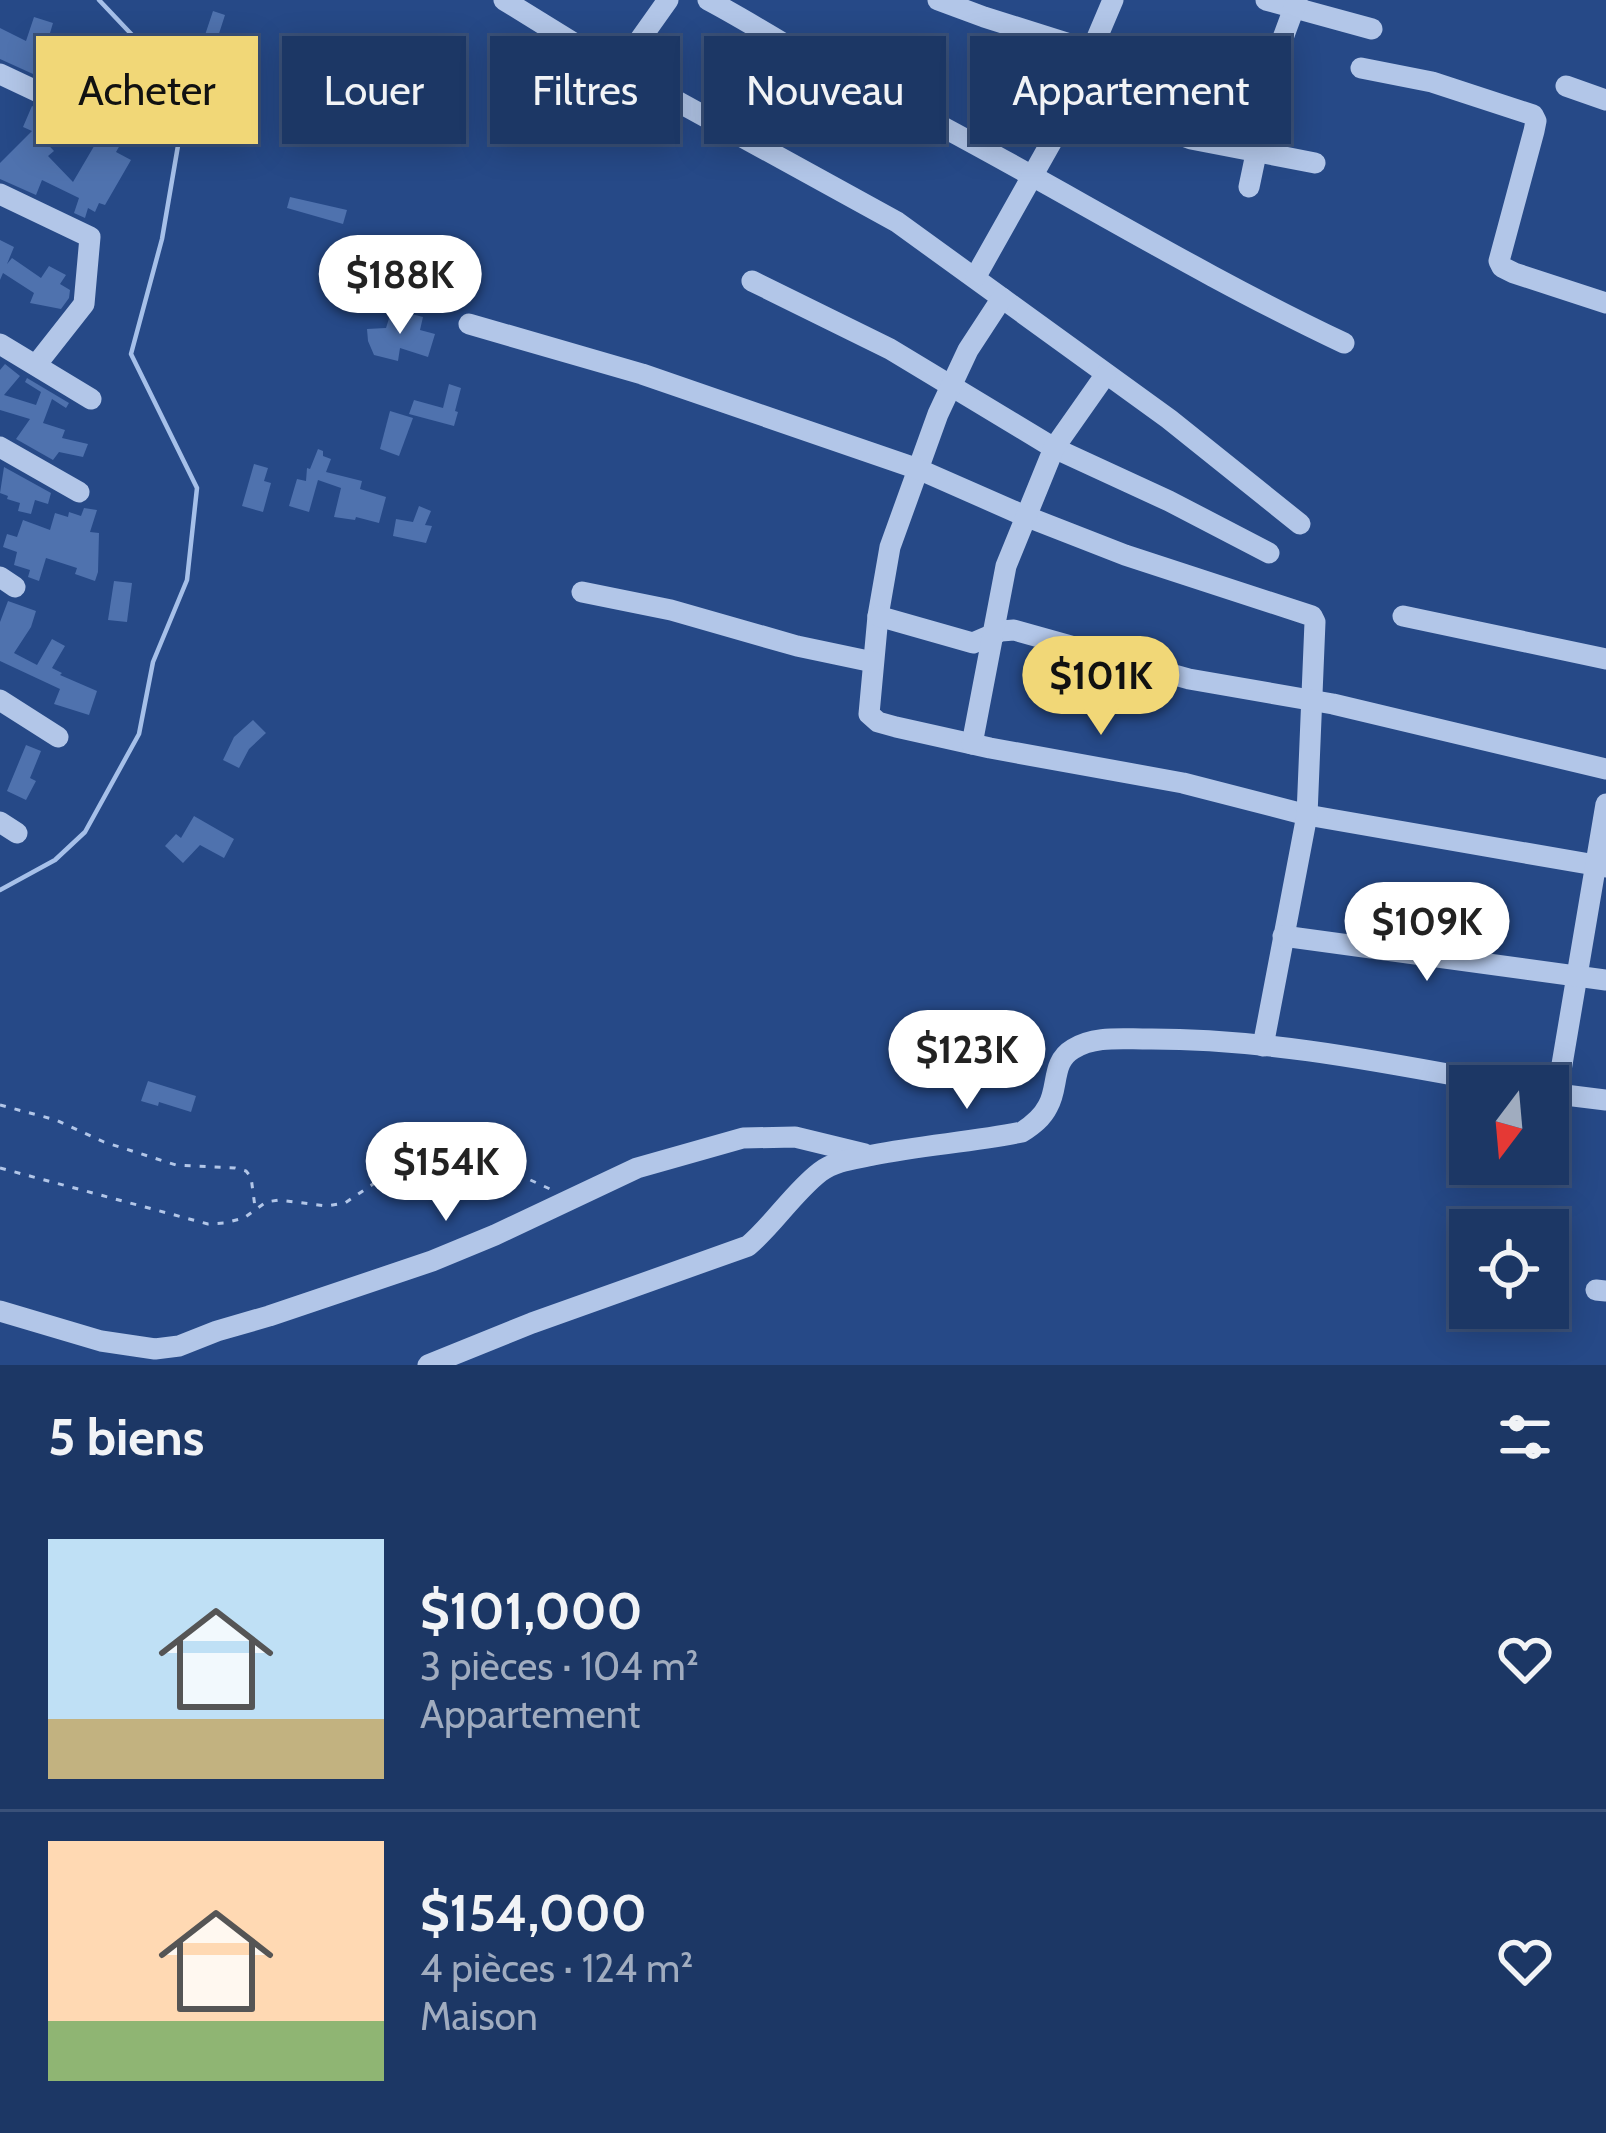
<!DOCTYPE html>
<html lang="fr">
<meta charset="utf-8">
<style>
body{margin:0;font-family:Cabin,sans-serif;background:#253f6b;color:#f1f3f6;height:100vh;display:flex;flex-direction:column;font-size:45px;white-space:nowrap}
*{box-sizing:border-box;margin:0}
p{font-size:39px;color:#a0acbf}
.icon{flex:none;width:66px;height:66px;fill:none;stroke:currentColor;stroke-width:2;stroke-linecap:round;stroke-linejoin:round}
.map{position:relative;height:1365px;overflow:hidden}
.details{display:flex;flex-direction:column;background:#1c3765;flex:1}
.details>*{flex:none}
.hud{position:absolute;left:36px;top:36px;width:1536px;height:108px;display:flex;gap:24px}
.needle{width:78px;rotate:196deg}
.controls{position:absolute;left:1449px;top:1065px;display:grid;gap:24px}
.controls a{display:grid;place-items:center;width:120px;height:120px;border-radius:0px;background:#1c3765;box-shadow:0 6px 30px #0003,0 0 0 3px #3a5179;font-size:60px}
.price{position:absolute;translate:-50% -102px;padding:0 27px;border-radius:42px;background:#fff;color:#222;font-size:39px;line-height:78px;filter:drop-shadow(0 3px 6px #0008)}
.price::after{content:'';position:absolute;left:50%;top:72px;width:36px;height:27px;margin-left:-18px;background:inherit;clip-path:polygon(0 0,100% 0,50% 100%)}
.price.current{background:#f1d777;color:#111}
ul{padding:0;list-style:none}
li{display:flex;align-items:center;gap:36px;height:300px;padding:0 48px}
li+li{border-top:3px solid #3a5179}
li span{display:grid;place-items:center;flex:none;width:336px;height:240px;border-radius:0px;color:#555}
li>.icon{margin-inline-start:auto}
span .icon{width:144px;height:144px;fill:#fffc;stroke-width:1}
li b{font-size:51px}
h2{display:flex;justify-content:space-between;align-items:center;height:144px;padding:0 48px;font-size:51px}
.chip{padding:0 42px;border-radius:0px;background:#1c3765;box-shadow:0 6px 30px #0003,0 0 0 3px #3a5179;font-size:42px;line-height:108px}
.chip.current{background:#f1d777;color:#111}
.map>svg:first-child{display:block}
</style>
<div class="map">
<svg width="1606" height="1365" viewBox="0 0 1606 1365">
<rect width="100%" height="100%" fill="#264987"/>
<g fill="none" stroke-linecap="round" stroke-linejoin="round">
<!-- stream -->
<path stroke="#a6c0e9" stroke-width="4.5" d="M 0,890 L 55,860 L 85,832 L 139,734 L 153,662 L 187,580 L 197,488 L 131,354 L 162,239 L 187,93 L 99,0"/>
</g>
<!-- building -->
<g fill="#4f72ae">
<path d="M 213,11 L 225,15 L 214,49 L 219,49 L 218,64 L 195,62 L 196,47 L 201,47 Z"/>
<path d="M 34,17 L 53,23 L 50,33 L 75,41 L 71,56 L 101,60 L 96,86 L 129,100 L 112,140 L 120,145 L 116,152 L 131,160 L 105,205 L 99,203 L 95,212 L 88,208 L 85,218 L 74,213 L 79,198 L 42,180 L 36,195 L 0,179 L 0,163 L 32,131 L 23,127 L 32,106 L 45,112 L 36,132 L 54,151 L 48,156 L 73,182 L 100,136 L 110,135 L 116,127 L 115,114 L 108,108 L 0,59 L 0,28 L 26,41 Z"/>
<path d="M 290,197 L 347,210 L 343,224 L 287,208 Z"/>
<path d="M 0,240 L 14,247 L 7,264 L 12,258 L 41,278 L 49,266 L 66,275 L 60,284 L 70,290 L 69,298 L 61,309 L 30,303 L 34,293 L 3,273 L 0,280 Z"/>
<path d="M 392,309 L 423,317 L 420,330 L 435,334 L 428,357 L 400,348 L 398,361 L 374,355 L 368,341 L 367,329 L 386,328 Z"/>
<path d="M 5,364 L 20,376 L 4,395 L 36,405 L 41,392 L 25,382 L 27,378 L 69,403 L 66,408 L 52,399 L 43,423 L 65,430 L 62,438 L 88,444 L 83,457 L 59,452 L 53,460 L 16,439 L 30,419 L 0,410 L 0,370 Z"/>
<path d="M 449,384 L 461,388 L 455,411 L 458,412 L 454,426 L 409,414 L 414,400 L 443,408 Z"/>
<path d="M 390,411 L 413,418 L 399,456 L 380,449 Z"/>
<path d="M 318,449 L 323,451 L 323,456 L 331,459 L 326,472 L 362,481 L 360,489 L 386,497 L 379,523 L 356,517 L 355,520 L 334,517 L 341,488 L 318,480 L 309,512 L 289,506 L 297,479 L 306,481 L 307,468 L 310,469 Z"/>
<path d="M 254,464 L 268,468 L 264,481 L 271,483 L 263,512 L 242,506 Z"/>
<path d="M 4,467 L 51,493 L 48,504 L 35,500 L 31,514 L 18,511 L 20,503 L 7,499 L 8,496 L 0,493 Z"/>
<path d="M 419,506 L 431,511 L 425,525 L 432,526 L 426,543 L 393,536 L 396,519 L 413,522 Z"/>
<path d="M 84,508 L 97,510 L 90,532 L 99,533 L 98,572 L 95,581 L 75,574 L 77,568 L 46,558 L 39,581 L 28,577 L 30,570 L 14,565 L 17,552 L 3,547 L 7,534 L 17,537 L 23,520 L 50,530 L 55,513 L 68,517 L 69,512 L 81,516 Z"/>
<path d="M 114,581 L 132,583 L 127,622 L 108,620 Z"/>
<path d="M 8,601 L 36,611 L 31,627 L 14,653 L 37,665 L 52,639 L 65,646 L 52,668 L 62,673 L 60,675 L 97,691 L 89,715 L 54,704 L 60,689 L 0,661 L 0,622 Z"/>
<path d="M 253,720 L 266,733 L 249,749 L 239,768 L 223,760 L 234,737 Z"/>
<path d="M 26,745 L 41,751 L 30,778 L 36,781 L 26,800 L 7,791 Z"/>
<path d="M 194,816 L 234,839 L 224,858 L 200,845 L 183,863 L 165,846 L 176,834 L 181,838 Z"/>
<path d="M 148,1081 L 196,1096 L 191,1112 L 159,1102 L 158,1106 L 141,1101 Z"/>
</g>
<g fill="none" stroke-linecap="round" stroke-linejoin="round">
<!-- path -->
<g stroke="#b2c6e8" stroke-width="3" stroke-dasharray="6 9" stroke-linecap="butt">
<path d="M 0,1105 L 56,1120 L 104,1142 L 176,1165 L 235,1168 L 246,1171 L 251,1177 L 255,1207"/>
<path d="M 0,1168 L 208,1224 L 225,1223 L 244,1218 L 266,1202 L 279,1200 L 327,1206 L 345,1203 L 382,1178 L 404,1169 L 434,1168 L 464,1174 L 526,1178 L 550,1189"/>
</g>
<!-- minor -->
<g stroke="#b2c6e8" stroke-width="21">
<path d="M 504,0 L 593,55 L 897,222 L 1169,419 L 1300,524"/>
<path d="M 708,0 C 759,27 807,59 858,87 C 885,101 914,112 941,126 C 1076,198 1206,278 1344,343"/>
<path d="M 938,0 L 984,17 L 1092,51"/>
<path d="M 1266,0 L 1372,29"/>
<path d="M 1361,68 L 1432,82 L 1533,115 L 1536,121 L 1534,131 L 1499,261 L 1502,267 L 1514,273 L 1606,303"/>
<path d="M 619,69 L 668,0"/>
<path d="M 0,74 L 102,122"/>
<path d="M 1079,86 L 1132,117 L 1191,139 L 1315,163"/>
<path d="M 1566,86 L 1606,100"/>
<path d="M 1249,187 L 1277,54 L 1297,0"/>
<path d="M 0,194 L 90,237 L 84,304 L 36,365"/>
<path d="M 976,276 L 1057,132 L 1113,0"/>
<path d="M 752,281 L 890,349 L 1054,448 L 1169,501 L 1269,553"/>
<path d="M 1002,298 L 968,350 L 938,414 L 890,547 L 878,616 L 869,714 L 878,722 L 896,727 L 990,748 L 1183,783 L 1307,815 L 1606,867"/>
<path d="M 469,324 L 642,374 L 918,469 L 1025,516 L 1125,555 L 1312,616 L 1315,622 L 1307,815 L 1263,1046"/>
<path d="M 0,344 L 91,399"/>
<path d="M 0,447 L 79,492"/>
<path d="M 0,577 L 15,587"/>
<path d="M 582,592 L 671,610 L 797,646 L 873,662"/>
<path d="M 878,616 L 973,643 L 1001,631 L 1014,630 L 1189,679 L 1333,704 L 1606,769"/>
<path d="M 1403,616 L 1606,659"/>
<path d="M 0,700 L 58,737"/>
<path d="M 972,744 L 1006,566 L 1054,448 L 1106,374"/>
<path d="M 1606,804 L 1557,1094 L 1606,1100"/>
<path d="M 0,822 L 17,833"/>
<path d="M 1283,936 L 1606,980"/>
<path d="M 1596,1290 L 1606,1291"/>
<path d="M 0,1311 L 101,1341 L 155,1349 L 179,1346 L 217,1331 L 269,1316 L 432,1261 L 495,1235 L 637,1168 L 743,1138 L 795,1137 L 865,1154"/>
<path d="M 428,1365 L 532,1323 L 748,1246 C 774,1224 793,1193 820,1172 C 836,1160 855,1159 873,1155 C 923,1145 973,1142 1022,1132 C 1033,1125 1042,1118 1048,1106 C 1059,1087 1051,1062 1073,1049 C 1094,1036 1120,1039 1145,1039 C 1268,1038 1392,1064 1513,1086"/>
</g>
</g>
</svg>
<div class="controls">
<a><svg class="needle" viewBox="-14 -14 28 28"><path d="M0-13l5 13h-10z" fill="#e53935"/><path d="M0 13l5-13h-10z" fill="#a0acbf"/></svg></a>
<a><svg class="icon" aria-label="locate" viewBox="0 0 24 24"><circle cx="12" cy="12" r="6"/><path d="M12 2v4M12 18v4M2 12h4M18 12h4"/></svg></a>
</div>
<b class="price" style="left:400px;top:337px">$188K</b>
<b class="price current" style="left:1101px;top:738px">$101K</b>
<b class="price" style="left:1427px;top:984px">$109K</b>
<b class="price" style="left:967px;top:1112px">$123K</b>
<b class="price" style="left:446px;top:1224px">$154K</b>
<div class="hud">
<a class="chip current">Acheter</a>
<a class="chip">Louer</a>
<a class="chip">Filtres</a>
<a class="chip">Nouveau</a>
<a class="chip">Appartement</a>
</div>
</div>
<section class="details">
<h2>5 biens<svg class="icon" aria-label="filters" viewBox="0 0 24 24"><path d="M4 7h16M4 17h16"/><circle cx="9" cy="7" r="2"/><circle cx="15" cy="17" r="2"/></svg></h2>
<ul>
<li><span style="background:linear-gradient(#bfe0f5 75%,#c2b280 0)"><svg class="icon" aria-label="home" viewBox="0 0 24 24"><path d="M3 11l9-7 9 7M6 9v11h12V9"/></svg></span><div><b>$101,000</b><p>3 pièces · 104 m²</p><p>Appartement</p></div><svg class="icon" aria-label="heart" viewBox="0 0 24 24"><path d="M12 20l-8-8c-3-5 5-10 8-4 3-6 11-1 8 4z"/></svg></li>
<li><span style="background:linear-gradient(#ffd9b3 75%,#8fb573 0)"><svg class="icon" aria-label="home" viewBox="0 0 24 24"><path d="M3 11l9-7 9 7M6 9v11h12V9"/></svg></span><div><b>$154,000</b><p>4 pièces · 124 m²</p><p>Maison</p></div><svg class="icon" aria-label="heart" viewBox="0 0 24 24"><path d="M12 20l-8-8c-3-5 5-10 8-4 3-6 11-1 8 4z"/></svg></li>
</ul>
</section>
